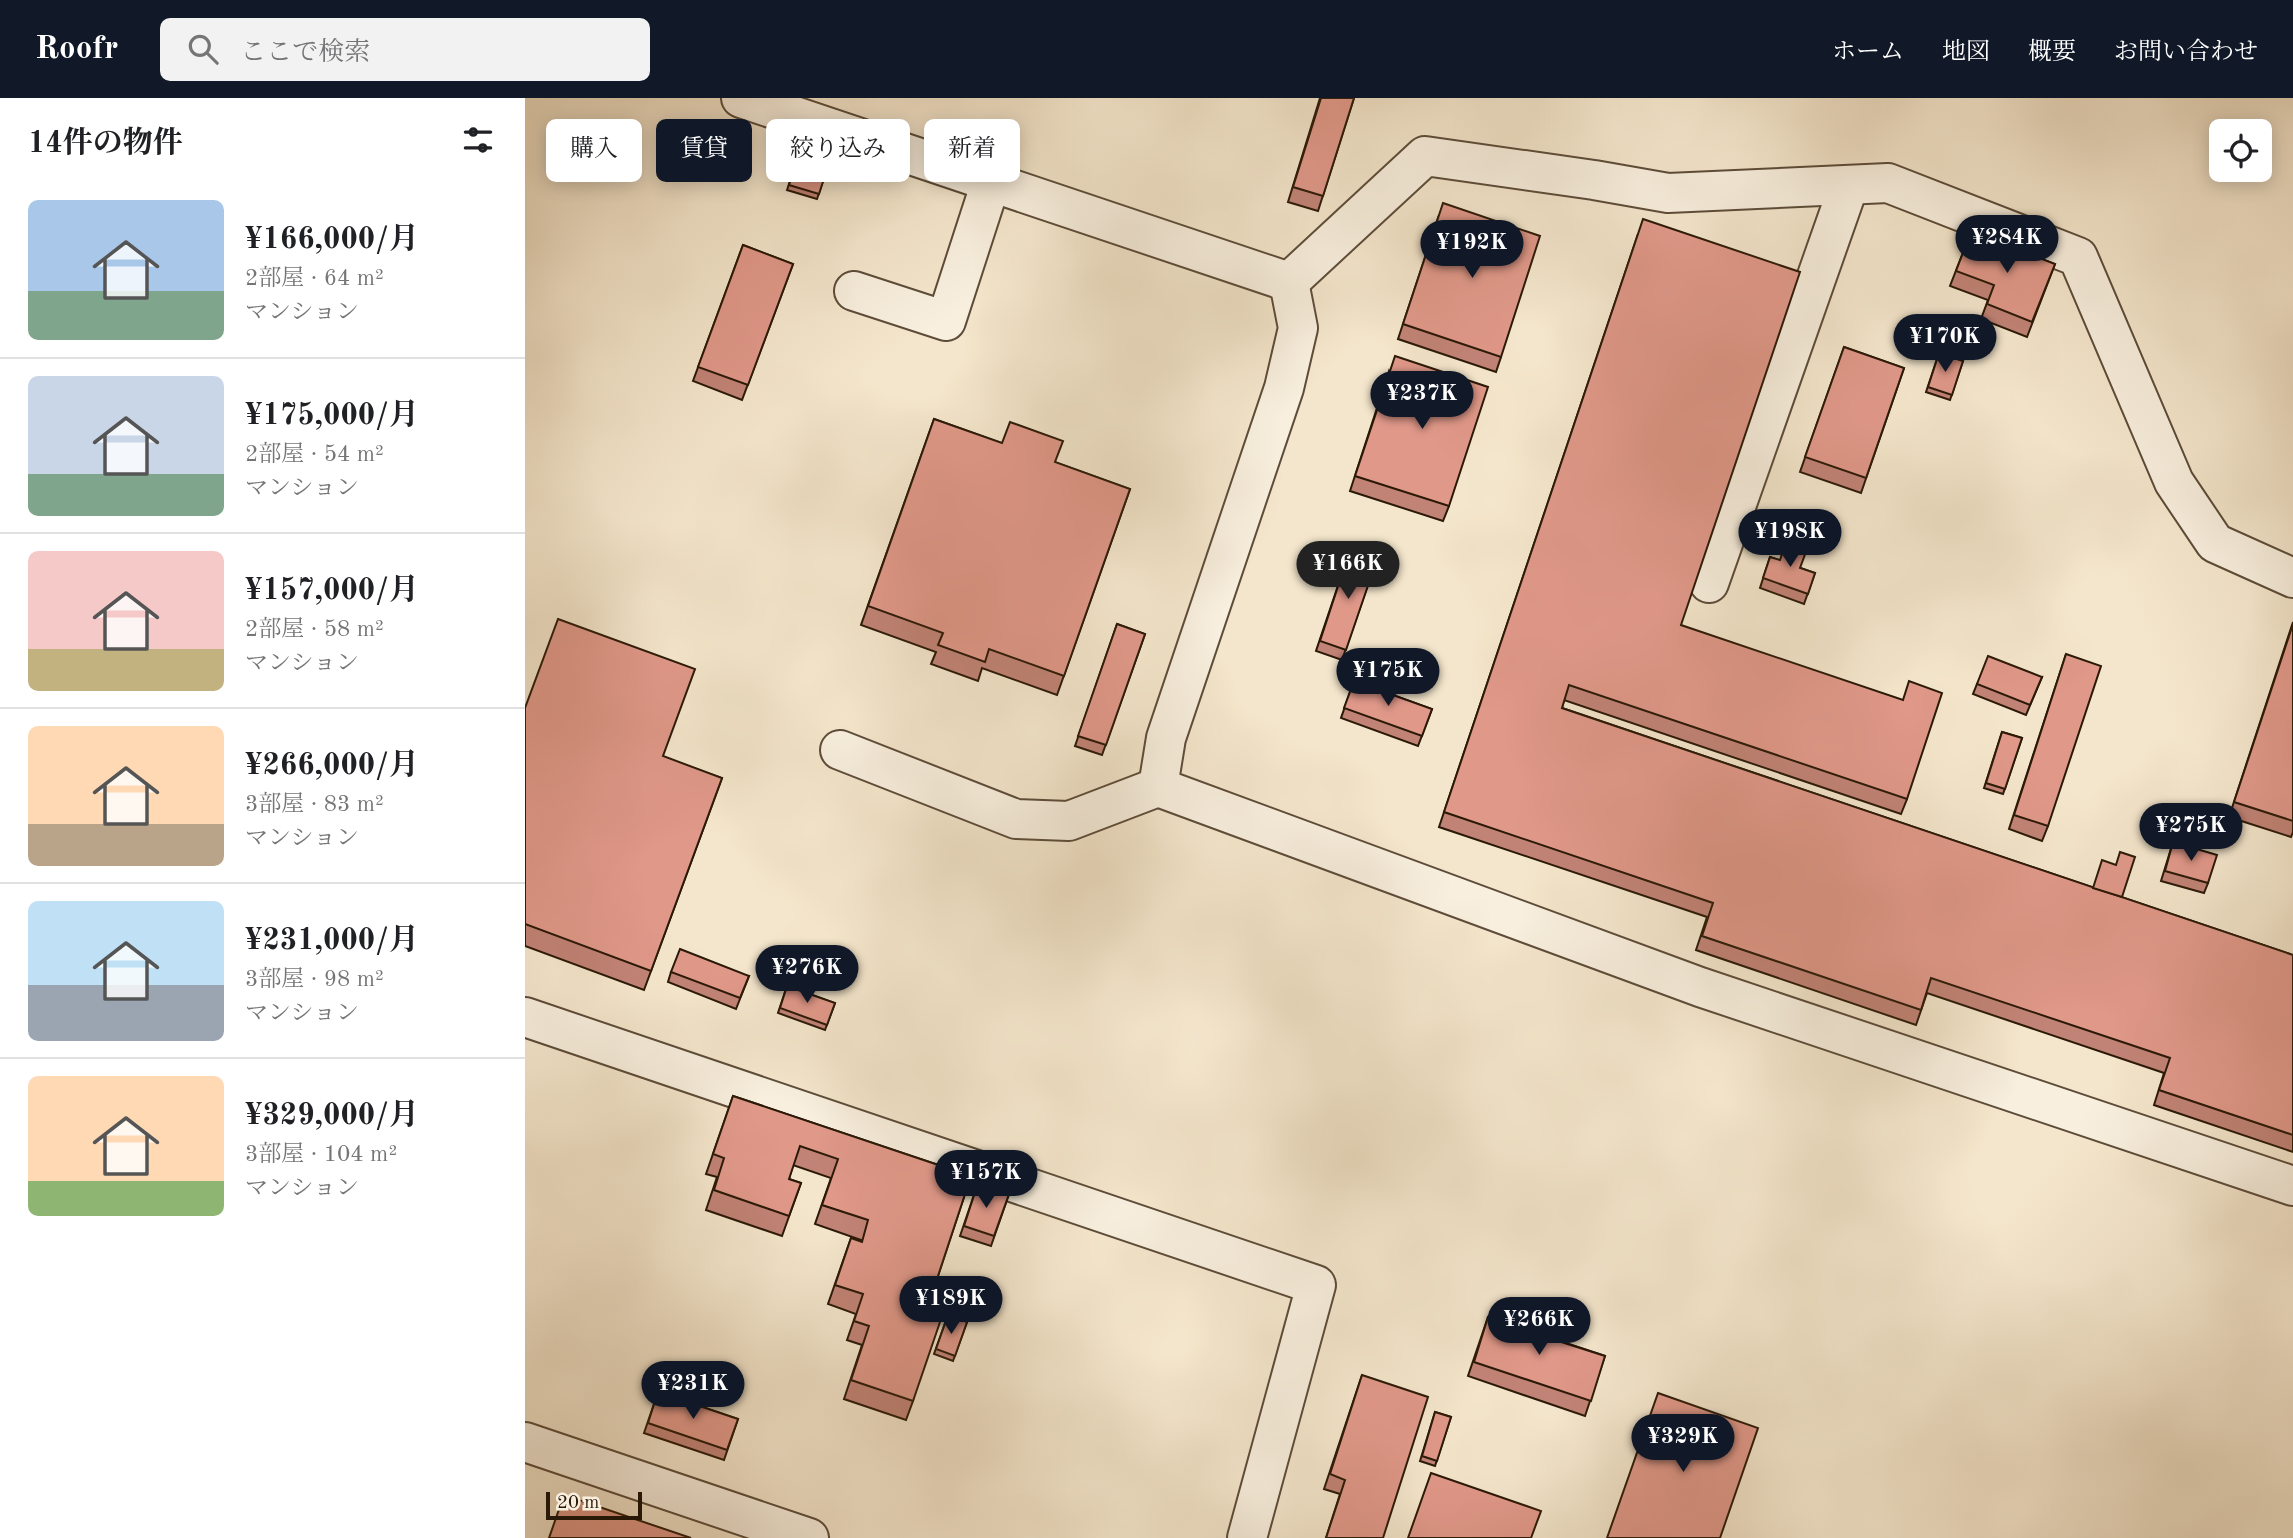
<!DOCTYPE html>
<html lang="ja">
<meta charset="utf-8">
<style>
body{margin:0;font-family:"Old Standard TT","Noto Serif JP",serif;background:#f2f2f2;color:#202124;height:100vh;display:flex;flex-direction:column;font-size:26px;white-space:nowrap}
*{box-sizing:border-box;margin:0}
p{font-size:23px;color:#757577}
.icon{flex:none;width:38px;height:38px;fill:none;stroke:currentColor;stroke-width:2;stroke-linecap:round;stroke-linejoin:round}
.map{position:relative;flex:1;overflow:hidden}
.panel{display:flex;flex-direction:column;background:#fff;width:525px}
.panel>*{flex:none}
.guide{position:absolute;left:21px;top:21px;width:665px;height:63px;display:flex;gap:14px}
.fabs{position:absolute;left:1684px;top:21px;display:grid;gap:14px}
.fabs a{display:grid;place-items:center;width:63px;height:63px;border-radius:10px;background:#fff;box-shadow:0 4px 18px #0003;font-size:35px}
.scale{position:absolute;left:21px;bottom:18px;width:96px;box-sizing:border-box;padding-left:7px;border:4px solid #2b1908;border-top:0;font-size:19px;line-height:24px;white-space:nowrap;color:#2b1908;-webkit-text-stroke:5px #f8efde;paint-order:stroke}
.price{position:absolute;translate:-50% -60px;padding:0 16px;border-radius:24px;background:#111827;color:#fff;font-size:23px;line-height:46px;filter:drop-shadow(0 2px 4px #0008)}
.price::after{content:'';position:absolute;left:50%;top:42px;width:21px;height:16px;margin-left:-10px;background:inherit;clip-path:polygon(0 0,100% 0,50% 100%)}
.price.on{background:#222;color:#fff}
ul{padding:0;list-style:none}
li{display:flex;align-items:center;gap:21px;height:175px;padding:0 28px}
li+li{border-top:2px solid #e0e0e0}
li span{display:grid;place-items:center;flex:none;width:196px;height:140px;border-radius:10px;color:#555}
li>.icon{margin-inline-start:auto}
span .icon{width:84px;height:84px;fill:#fffc;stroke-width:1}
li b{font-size:30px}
h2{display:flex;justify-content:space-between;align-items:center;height:84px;padding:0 28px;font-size:30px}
.chip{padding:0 24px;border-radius:10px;background:#fff;box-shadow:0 4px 18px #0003;font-size:24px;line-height:63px}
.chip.on{background:#111827;color:#fff}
header{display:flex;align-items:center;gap:42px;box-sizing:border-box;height:98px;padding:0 35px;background:#111827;color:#fff}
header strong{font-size:33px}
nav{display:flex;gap:38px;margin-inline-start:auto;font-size:24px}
.search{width:490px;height:63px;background:#f2f2f2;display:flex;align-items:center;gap:18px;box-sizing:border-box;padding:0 24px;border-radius:10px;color:#757577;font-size:26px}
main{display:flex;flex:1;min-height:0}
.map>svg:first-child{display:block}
</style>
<header>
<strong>Roofr</strong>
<div class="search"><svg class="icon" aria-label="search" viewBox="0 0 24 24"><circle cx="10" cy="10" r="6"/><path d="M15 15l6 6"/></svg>ここで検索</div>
<nav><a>ホーム</a><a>地図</a><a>概要</a><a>お問い合わせ</a></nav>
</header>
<main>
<section class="panel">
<h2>14件の物件<svg class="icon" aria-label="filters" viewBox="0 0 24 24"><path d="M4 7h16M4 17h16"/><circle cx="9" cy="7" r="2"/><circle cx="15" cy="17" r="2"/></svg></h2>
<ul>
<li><span style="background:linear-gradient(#a9c7e8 65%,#7fa58c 0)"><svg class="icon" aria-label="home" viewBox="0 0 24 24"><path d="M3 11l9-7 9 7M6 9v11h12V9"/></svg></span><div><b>¥166,000/月</b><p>2部屋 · 64 m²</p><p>マンション</p></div></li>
<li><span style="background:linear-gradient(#c9d6e8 70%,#7fa58c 0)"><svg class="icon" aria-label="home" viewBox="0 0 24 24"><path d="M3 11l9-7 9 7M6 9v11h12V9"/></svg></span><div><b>¥175,000/月</b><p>2部屋 · 54 m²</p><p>マンション</p></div></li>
<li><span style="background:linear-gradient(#f6c9c9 70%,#c2b280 0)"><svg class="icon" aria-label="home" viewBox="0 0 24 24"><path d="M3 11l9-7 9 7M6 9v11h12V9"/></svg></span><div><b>¥157,000/月</b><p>2部屋 · 58 m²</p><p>マンション</p></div></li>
<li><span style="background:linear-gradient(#ffd9b3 70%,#b9a48a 0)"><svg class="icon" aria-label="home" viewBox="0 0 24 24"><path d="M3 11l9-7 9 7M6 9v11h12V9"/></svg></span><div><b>¥266,000/月</b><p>3部屋 · 83 m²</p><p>マンション</p></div></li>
<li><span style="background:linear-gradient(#bfe0f5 60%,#9aa5b1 0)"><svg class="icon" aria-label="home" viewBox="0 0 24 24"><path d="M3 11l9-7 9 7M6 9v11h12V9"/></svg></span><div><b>¥231,000/月</b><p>3部屋 · 98 m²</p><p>マンション</p></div></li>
<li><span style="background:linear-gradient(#ffd9b3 75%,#8fb573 0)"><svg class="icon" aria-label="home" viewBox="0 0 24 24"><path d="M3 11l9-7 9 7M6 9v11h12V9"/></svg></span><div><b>¥329,000/月</b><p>3部屋 · 104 m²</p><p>マンション</p></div></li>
</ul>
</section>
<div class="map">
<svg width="1768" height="1440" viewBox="0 0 1768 1440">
<rect width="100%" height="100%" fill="#f4e6cc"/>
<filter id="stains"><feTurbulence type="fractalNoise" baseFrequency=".00286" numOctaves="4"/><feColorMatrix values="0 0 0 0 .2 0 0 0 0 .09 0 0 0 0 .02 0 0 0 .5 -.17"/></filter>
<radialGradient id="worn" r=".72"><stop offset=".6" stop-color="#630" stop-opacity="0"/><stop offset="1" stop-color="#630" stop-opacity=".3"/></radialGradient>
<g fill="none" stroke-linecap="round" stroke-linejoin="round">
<!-- minor casing -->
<g stroke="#5d4c39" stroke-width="42">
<g id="minor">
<path d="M 216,0 L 764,184"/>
<path d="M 764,184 L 773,230 L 759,290 L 641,640 L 633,689 L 1175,889 L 1768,1088"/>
<path d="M 764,184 L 900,58 L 1069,82 L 1143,95 L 1363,85 L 1553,159 L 1649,384 L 1690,445 L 1768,480"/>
<path d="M 329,193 L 421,223 L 466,84"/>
<path d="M 1184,485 L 1324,87"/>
<path d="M 315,652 L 491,721 L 544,723 L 633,689"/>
<path d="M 0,919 L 791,1187 L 722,1440"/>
<path d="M 0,1344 L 284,1440"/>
</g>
</g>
<!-- minor -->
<use href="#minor" stroke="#f8efde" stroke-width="38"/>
</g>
<!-- wall -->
<g fill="#c18376" stroke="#2b1908" stroke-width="2">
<path d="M 795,0 L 829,0 L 793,113 L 763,104 Z"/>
<path d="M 275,53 L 305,62 L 292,101 L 262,92 Z"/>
<path d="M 913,120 L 976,259 L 971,274 L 873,241 Z"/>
<path d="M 1446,134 L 1530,166 L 1502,239 L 1456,221 L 1463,202 L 1425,188 Z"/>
<path d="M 1113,136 L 1156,527 L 1382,701 L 1376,716 L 1039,602 L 1037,610 L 1768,857 L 1768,1054 L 1629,1007 L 1639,975 L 1402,895 L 1391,927 L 1171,852 L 1182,819 L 914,729 Z"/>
<path d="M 218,147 L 268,166 L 217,302 L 168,283 Z"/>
<path d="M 1319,249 L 1379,270 L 1336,395 L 1275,374 Z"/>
<path d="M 1414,255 L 1438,263 L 1425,302 L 1401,294 Z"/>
<path d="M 864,273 L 924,408 L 918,423 L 825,393 Z"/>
<path d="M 409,321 L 605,391 L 532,597 L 457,570 L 453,583 L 406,566 L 411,554 L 336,527 Z"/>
<path d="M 824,455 L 851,464 L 817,562 L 791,553 Z"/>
<path d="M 1245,459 L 1290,475 L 1279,506 L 1235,490 Z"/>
<path d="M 1768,524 L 1768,734 L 1766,739 L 1704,719 Z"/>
<path d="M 592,526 L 620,536 L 577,657 L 550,648 Z"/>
<path d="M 1541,556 L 1523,728 L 1517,743 L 1484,731 Z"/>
<path d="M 1517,579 L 1501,617 L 1448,596 L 1452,586 Z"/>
<path d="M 829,583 L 907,611 L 893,648 L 816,620 Z"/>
<path d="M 0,610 L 197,680 L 119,892 L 0,848 Z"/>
<path d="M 1477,634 L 1497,640 L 1478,696 L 1459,690 Z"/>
<path d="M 1648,744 L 1683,785 L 1679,795 L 1636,783 Z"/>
<path d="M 146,874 L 224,878 L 211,911 L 143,884 Z"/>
<path d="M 262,888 L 310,905 L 300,932 L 253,915 Z"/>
<path d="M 208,998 L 446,1078 L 411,1184 L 388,1303 L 381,1322 L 319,1301 L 337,1247 L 322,1242 L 331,1216 L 303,1206 L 326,1140 L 336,1143 L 336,1142 L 290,1126 L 306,1080 L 268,1067 L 264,1081 L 276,1085 L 257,1138 L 181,1112 L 192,1079 L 181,1076 Z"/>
<path d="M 453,1085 L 484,1096 L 466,1148 L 435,1138 Z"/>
<path d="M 423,1217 L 442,1224 L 428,1263 L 409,1256 Z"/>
<path d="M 963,1219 L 1080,1258 L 1060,1318 L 943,1278 Z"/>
<path d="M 837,1277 L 858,1440 L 801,1440 L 815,1396 L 799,1391 Z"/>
<path d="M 133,1294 L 213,1321 L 199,1362 L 119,1335 Z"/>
<path d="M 910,1314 L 926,1319 L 910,1368 L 895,1363 Z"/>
</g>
<!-- building -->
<g fill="#e09889" stroke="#2b1908" stroke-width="2">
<path d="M 796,0 L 829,0 L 798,98 L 768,89 Z"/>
<path d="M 275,53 L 305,62 L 294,96 L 264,87 Z"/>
<path d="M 918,105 L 1015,138 L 976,259 L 878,226 Z"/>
<path d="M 1118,121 L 1275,174 L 1156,527 L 1378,602 L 1384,583 L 1417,595 L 1382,701 L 1044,587 L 1037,610 L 1768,857 L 1768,1037 L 1634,992 L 1645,960 L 1406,880 L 1396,912 L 1177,838 L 1188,805 L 919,714 Z"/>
<path d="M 1446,134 L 1530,166 L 1507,224 L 1462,206 L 1469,187 L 1431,173 Z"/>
<path d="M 218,147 L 268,166 L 223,287 L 173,269 Z"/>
<path d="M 1319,249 L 1379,270 L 1341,380 L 1280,359 Z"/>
<path d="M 1414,255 L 1438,263 L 1427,297 L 1403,289 Z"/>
<path d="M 870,258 L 963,289 L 924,408 L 830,378 Z"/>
<path d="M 409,321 L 477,345 L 485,324 L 538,343 L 530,364 L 605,391 L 539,578 L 464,551 L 460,564 L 413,547 L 418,535 L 343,508 Z"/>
<path d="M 1261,444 L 1282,451 L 1275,470 L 1290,475 L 1283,496 L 1238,480 L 1245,459 L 1255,462 Z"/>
<path d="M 824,455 L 851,464 L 821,552 L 795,543 Z"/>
<path d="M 33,521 L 170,571 L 138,658 L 197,680 L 126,873 L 0,826 L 0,610 Z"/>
<path d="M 592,526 L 620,536 L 581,647 L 553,638 Z"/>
<path d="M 1768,526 L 1768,723 L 1709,704 Z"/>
<path d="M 1541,556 L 1576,568 L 1523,728 L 1489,717 Z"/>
<path d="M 1463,558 L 1517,579 L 1505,607 L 1452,586 Z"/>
<path d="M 829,583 L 907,611 L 897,638 L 819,610 Z"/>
<path d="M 1477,634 L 1497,640 L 1480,691 L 1461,685 Z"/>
<path d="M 1648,744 L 1692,757 L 1683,785 L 1640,773 Z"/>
<path d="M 1595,754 L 1610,759 L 1597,799 L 1568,790 L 1577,762 L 1591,767 Z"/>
<path d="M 155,851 L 224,878 L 215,900 L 146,874 Z"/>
<path d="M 262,888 L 310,905 L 302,927 L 255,910 Z"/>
<path d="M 208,998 L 446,1078 L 411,1184 L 427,1189 L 388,1303 L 326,1282 L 344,1228 L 329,1223 L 338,1196 L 310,1187 L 326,1140 L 337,1144 L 343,1122 L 297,1107 L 313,1061 L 275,1048 L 264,1081 L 276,1085 L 264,1118 L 189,1092 L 199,1060 L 188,1056 Z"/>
<path d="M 453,1085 L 484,1096 L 469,1138 L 439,1128 Z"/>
<path d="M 423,1217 L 442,1224 L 430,1258 L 411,1251 Z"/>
<path d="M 1001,1218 L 1029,1227 L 1024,1240 L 1080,1258 L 1066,1303 L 949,1264 L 963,1219 L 997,1230 Z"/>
<path d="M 837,1277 L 903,1299 L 858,1440 L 801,1440 L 820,1382 L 805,1376 Z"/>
<path d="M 133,1294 L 213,1321 L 202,1352 L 123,1325 Z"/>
<path d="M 1133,1295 L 1233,1330 L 1195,1440 L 1082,1440 Z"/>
<path d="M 910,1314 L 926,1319 L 912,1363 L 897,1358 Z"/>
<path d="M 906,1375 L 1016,1413 L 1006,1440 L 883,1440 Z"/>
<path d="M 39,1397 L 166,1440 L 24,1440 Z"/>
</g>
<rect width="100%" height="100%" filter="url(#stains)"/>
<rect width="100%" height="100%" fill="url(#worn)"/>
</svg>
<div class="fabs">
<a><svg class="icon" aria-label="locate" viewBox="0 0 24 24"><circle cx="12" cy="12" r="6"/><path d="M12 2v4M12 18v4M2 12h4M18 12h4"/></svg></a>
</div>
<div class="scale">20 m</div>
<b class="price" style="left:1482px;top:177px">¥284K</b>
<b class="price" style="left:947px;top:182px">¥192K</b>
<b class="price" style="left:1420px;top:276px">¥170K</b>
<b class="price" style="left:897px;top:333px">¥237K</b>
<b class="price" style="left:1265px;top:471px">¥198K</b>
<b class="price on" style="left:823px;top:503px">¥166K</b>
<b class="price" style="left:863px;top:610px">¥175K</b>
<b class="price" style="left:1666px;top:765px">¥275K</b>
<b class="price" style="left:282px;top:907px">¥276K</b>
<b class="price" style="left:461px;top:1112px">¥157K</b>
<b class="price" style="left:426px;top:1238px">¥189K</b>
<b class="price" style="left:1014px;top:1259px">¥266K</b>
<b class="price" style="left:168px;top:1323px">¥231K</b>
<b class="price" style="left:1158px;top:1376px">¥329K</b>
<div class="guide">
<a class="chip">購入</a>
<a class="chip on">賃貸</a>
<a class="chip">絞り込み</a>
<a class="chip">新着</a>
</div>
</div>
</main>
